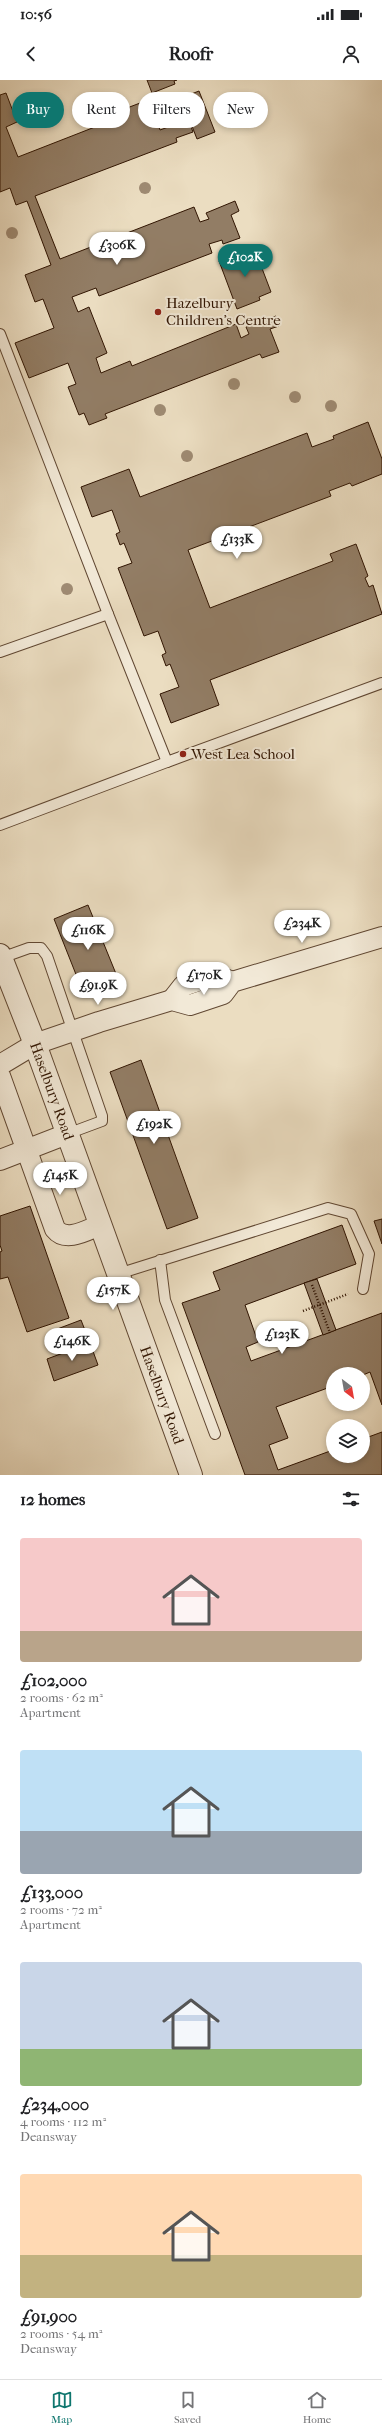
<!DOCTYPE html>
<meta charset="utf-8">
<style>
body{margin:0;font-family:"IM FELL French Canon",serif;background:#f2f2f2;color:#202124;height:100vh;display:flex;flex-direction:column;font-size:15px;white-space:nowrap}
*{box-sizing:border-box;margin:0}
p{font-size:13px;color:#757577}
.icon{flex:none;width:22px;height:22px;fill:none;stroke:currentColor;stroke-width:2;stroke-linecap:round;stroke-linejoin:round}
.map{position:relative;height:1395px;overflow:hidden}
.panel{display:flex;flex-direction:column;background:#fff;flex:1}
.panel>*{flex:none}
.guide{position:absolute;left:12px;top:12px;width:358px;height:36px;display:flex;gap:8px}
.needle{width:26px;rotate:149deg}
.tools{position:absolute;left:326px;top:1287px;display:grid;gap:8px}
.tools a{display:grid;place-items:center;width:44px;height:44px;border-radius:50%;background:#fff;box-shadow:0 2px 6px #0003;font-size:20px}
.price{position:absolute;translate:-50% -34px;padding:0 9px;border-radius:14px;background:#fff;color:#222;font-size:13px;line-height:26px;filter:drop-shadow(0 1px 2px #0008)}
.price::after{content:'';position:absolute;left:50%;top:24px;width:12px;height:9px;margin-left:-6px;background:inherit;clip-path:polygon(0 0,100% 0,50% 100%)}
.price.active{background:#0f766e;color:#fff}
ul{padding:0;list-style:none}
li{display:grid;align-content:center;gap:8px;height:212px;padding:0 20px}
li span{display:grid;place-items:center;height:124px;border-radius:4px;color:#555}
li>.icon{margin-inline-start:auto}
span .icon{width:72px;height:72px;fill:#fffc;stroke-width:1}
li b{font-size:17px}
h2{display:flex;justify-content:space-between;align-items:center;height:48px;padding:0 20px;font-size:17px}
.tag{padding:0 14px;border-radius:18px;background:#fff;box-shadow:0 2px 6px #0003;font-size:14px;line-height:36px}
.tag.active{background:#0f766e;color:#fff}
.status{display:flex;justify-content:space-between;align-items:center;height:28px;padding:0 20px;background:#fff;direction:ltr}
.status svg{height:11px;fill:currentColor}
header{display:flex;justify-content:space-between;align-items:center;height:52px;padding:0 20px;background:#fff;font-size:18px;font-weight:800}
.menu{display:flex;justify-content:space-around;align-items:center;height:56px;border-top:1px solid #e0e0e0;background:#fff;font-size:11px;color:#757577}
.menu a{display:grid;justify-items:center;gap:2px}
.menu .active{color:#0f766e}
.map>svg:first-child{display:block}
</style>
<div class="status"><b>10:56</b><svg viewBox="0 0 49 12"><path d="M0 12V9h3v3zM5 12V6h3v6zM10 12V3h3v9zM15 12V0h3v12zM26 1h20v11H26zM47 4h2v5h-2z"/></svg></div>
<header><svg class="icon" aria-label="back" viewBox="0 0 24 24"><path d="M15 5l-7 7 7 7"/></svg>Roofr<svg class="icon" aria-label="person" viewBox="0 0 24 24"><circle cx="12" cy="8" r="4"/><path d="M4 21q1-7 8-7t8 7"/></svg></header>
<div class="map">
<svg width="382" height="1395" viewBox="0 0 382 1395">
<rect width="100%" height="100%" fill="#ebddc1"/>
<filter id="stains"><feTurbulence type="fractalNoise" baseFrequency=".005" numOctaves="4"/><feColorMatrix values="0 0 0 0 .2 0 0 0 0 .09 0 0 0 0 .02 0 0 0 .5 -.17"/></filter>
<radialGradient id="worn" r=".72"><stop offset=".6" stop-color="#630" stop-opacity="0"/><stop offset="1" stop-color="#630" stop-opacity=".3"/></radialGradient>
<!-- building -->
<g fill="#927d65" stroke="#311502">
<path d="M 147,0 L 177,0 L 174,1 L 175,4 L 152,13 Z"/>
<path d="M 199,11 L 215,52 L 197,59 L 181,18 Z"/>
<path d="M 6,13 L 17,42 L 6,47 L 18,77 L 100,45 L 98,39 L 148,20 L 160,50 L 171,46 L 169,41 L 179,37 L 176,29 L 183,26 L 193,52 L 176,58 L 177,62 L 35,116 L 60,179 L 194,127 L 200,142 L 209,139 L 206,133 L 235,121 L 239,131 L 231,135 L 240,158 L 223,164 L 222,160 L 209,164 L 212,173 L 99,216 L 96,208 L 72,217 L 78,232 L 89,227 L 107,273 L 96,278 L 101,293 L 130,281 L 132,286 L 236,244 L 241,258 L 249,254 L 246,247 L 276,236 L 279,246 L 270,249 L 279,272 L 262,278 L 260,274 L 105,334 L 107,338 L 89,345 L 84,333 L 79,335 L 68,307 L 76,304 L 68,283 L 29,298 L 15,263 L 54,248 L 43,219 L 35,222 L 25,195 L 51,185 L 27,121 L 16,125 L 10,108 L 0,112 L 0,15 Z"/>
<path d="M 255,170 L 271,212 L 259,217 L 260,220 L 237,229 L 219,181 L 242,172 L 243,175 Z"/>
<path d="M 368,342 L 382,379 L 382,394 L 352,406 L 350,403 L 329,411 L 331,416 L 188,470 L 210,528 L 333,481 L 330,474 L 356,464 L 368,496 L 365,498 L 369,507 L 373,505 L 382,534 L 210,600 L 219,625 L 171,643 L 160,614 L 179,607 L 170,584 L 166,586 L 162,575 L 166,573 L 158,551 L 144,556 L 118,488 L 132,483 L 124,463 L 120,465 L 116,454 L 120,452 L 112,430 L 92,437 L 81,407 L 129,389 L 140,417 L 307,353 L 312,367 L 334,359 L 333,356 Z"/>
<path d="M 88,825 L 123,911 L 112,916 L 77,897 L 54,839 Z"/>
<path d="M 141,980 L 198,1138 L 167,1149 L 110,992 Z"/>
<path d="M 30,1126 L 69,1238 L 27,1252 L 8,1197 L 0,1199 L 0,1172 L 2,1171 L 0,1165 L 0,1136 Z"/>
<path d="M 382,1139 L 382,1164 L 374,1141 Z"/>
<path d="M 342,1145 L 356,1184 L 245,1225 L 258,1262 L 246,1267 L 251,1281 L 382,1233 L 382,1325 L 370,1292 L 363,1295 L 333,1294 L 333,1306 L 276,1327 L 288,1358 L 269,1365 L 278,1390 L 333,1370 L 333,1376 L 363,1376 L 363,1359 L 382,1352 L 382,1395 L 245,1395 L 182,1223 L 220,1210 L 213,1192 Z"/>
<path d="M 317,1199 L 336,1250 L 323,1255 L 304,1203 Z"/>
<path d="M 81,1240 L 90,1263 L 60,1273 L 52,1251 Z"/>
<path d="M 90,1263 L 98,1285 L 54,1301 L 47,1279 Z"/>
</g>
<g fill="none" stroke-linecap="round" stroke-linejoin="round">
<!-- service casing -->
<g stroke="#604732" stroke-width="12">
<g id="service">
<path d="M 0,254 L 108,534"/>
<path d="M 0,572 L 108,534 L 167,682 L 382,603"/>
<path d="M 0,745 L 167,682"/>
<path d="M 1,878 L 29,868 L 41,868 L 47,876 L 102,1036 L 102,1041 L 67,1054"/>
<path d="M 160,1180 L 165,1220 L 215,1354"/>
<path d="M 118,1194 L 328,1128 L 351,1134 L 369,1174 L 363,1209"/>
</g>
</g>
<!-- minor casing -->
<g stroke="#604732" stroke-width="22">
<g id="minor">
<path d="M 172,920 L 183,906 L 216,895 L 232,902"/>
<path d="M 0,985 L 35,964 L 99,942 L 172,920 L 190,925 L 223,914 L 232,902 L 382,857"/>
<path d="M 0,996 L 55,1149 C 66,1163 87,1150 100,1145"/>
<path d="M 0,1080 L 67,1054"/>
</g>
</g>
<!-- tertiary casing -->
<g stroke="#604732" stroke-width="24">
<path id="tertiary" d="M 0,875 L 35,964 L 191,1395"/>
</g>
<!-- path -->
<g stroke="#311502" stroke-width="2.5" stroke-dasharray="1 2" stroke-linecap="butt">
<path d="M 312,1205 L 330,1253"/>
<path d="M 303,1231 L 348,1214"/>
</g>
<!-- service -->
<use href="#service" stroke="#f2e9d7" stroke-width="10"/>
<!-- minor -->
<use href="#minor" stroke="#f2e9d7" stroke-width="20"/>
<!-- tertiary -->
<use href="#tertiary" stroke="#f2e9d7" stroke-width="22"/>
</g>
<!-- trees -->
<g fill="#9e8a72">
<circle cx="145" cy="108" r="6"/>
<circle cx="12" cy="153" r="6"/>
<circle cx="234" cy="304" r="6"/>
<circle cx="295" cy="317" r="6"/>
<circle cx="331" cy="326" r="6"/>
<circle cx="160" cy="330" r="6"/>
<circle cx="187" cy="376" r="6"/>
<circle cx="67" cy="509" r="6"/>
</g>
<!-- markers -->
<g fill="#8f2418" stroke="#f2e9d7" stroke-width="1.5">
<circle cx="158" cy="232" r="4"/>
<circle cx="183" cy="674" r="4"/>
</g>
<g text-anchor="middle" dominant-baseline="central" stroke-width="4" stroke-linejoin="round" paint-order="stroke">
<!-- poi labels -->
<g font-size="15" fill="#311502" stroke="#f2e9d7" text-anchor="start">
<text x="166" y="223">Hazelbury<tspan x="166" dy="17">Children's Centre</tspan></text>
<text x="191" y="674">West Lea School</text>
</g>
<!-- street labels -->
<g font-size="15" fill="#311502" stroke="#f2e9d7">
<text transform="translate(52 1011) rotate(70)">Haselbury Road</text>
<text transform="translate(162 1315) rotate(70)">Haselbury Road</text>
</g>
</g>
<rect width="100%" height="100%" filter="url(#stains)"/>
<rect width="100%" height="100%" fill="url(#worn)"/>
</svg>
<div class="tools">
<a><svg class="needle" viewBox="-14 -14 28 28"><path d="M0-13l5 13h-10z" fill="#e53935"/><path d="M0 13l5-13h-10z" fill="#757577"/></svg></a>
<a><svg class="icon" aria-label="layers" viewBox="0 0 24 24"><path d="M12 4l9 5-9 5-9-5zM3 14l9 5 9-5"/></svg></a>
</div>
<b class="price" style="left:117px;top:186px">£306K</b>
<b class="price active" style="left:245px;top:198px">£102K</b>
<b class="price" style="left:237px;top:480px">£133K</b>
<b class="price" style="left:302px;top:864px">£234K</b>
<b class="price" style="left:88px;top:871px">£116K</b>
<b class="price" style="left:204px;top:916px">£170K</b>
<b class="price" style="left:98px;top:926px">£91.9K</b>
<b class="price" style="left:154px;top:1065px">£192K</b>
<b class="price" style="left:60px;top:1116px">£145K</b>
<b class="price" style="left:113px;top:1231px">£157K</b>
<b class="price" style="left:282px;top:1275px">£123K</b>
<b class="price" style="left:72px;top:1282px">£146K</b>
<div class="guide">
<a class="tag active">Buy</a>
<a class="tag">Rent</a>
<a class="tag">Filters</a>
<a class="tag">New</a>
</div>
</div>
<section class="panel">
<h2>12 homes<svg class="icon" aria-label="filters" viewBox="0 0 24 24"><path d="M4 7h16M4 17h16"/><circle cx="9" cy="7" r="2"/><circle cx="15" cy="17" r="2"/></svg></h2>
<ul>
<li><span style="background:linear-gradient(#f6c9c9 75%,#b9a48a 0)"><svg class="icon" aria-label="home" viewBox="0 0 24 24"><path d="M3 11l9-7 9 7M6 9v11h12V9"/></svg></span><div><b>£102,000</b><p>2 rooms · 62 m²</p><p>Apartment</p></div></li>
<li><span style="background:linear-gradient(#bfe0f5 65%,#9aa5b1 0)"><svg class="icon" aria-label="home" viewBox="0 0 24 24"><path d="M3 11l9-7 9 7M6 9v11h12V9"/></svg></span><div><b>£133,000</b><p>2 rooms · 72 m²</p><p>Apartment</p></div></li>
<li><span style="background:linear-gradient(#c9d6e8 70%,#8fb573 0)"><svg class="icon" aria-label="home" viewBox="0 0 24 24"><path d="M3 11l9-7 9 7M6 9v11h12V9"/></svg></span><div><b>£234,000</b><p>4 rooms · 112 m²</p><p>Deansway</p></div></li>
<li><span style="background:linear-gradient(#ffd9b3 65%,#c2b280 0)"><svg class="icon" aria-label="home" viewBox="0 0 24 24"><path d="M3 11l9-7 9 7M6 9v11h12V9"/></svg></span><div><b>£91,900</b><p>2 rooms · 54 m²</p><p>Deansway</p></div></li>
</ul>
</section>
<nav class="menu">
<a class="active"><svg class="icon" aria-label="map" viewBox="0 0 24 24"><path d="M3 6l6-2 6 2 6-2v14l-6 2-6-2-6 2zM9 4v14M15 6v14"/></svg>Map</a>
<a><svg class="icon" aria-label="saved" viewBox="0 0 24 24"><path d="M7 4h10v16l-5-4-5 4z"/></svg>Saved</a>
<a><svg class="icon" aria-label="home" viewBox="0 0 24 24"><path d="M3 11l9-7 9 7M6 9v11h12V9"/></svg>Home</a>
</nav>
